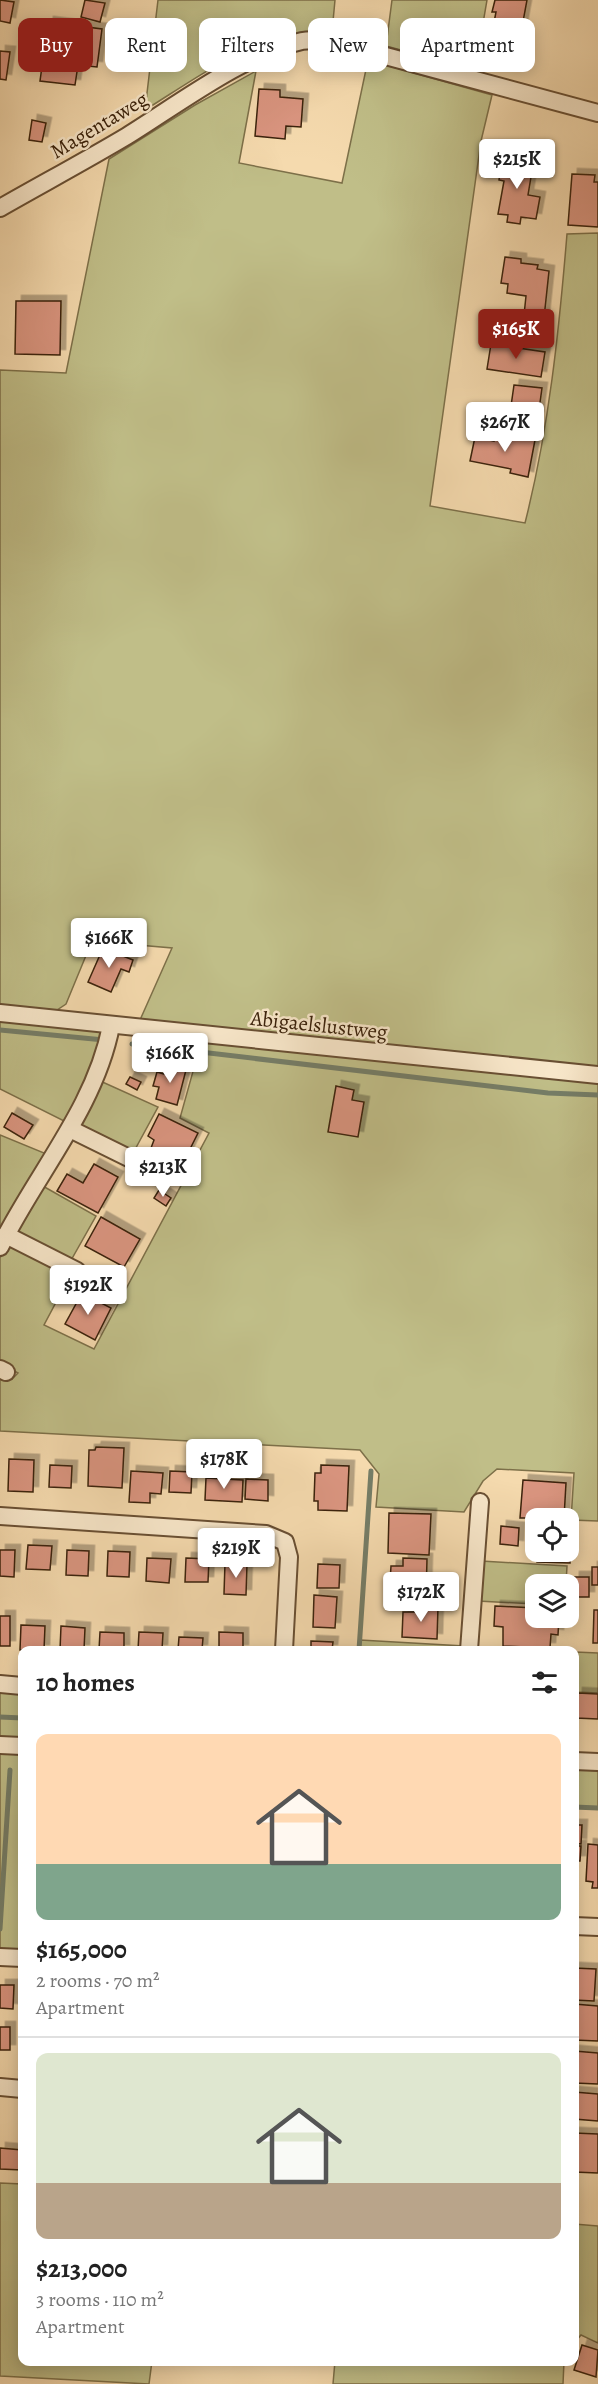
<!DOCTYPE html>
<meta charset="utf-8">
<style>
body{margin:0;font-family:Alegreya,serif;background:#f6f6f6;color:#222;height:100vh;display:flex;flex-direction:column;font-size:22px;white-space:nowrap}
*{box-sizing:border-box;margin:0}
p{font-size:20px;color:#767676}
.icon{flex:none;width:33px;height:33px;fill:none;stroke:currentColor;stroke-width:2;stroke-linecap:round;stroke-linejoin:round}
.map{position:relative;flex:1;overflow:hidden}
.side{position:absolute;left:18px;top:1646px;width:561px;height:720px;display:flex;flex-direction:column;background:#fff;border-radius:12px;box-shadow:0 3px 15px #0003}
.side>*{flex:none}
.guide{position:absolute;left:18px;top:18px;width:562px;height:54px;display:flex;gap:12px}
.controls{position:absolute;left:525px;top:1508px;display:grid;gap:12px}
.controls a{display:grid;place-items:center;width:54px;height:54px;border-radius:12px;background:#fff;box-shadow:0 3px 15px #0003;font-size:30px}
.price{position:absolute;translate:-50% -51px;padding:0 14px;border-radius:6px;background:#fff;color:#222;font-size:20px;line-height:39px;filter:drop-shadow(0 2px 3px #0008)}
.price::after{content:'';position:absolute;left:50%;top:36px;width:18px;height:14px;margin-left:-9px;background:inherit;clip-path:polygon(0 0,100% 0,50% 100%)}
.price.current{background:#8f2418;color:#fff}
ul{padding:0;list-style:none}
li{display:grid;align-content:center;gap:12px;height:318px;padding:0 18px}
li+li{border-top:2px solid #e0e0e0}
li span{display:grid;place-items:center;height:186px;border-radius:12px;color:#555}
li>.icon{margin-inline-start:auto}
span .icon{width:108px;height:108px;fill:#fffc;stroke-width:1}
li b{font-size:26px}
h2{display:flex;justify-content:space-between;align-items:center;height:72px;padding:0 18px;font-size:26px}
.pill{padding:0 21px;border-radius:12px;background:#fff;box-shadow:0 3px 15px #0003;font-size:21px;line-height:54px}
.pill.current{background:#8f2418;color:#fff}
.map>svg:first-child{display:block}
</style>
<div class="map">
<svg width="598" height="2384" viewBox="0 0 598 2384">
<defs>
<filter id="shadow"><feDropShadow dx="5.5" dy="-5.5" stdDeviation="0" flood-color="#0004"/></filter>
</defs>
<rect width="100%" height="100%" fill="#f5daae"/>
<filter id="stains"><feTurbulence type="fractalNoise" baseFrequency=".00333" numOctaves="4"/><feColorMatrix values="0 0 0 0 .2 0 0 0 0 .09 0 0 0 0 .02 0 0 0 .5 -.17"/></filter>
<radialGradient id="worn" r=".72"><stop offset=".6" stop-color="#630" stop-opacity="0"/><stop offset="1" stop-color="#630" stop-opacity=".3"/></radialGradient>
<!-- green -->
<g fill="#c0be88" stroke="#7d7049" stroke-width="1.5">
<path d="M 158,0 L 335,0 L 332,32 C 254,34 209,70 145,110 Z"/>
<path d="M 392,0 L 487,0 L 475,70 L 386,46 Z"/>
<path d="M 368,60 L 492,95 L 481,141 L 430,506 L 525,523 C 549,428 559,331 567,234 L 598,233 L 598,1069 L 140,1020 L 172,948 L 92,941 L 66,1004 L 57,1010 L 0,1007 L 0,370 L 66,373 L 109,159 L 195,105 L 256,71 L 239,163 L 342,183 Z"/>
<path d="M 0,1021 L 101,1030 C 106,1050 75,1102 66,1122 L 0,1089 Z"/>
<path d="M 202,1039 L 598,1080 L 598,1521 L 571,1520 L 574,1473 L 497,1469 L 483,1481 L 464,1512 L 376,1507 L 379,1474 L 360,1450 L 0,1431 L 0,1374 L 12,1379 L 18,1373 L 0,1363 L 0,1258 L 8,1242 L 71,1274 L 44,1325 L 94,1349 L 209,1133 L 180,1118 Z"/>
<path d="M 98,1080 L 158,1107 L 132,1155 L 77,1125 Z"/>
<path d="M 0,1135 L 49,1155 L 0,1239 Z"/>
<path d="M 41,1185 L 96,1216 L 70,1262 L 12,1233 Z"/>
<path d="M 481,1561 L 567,1566 L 566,1584 L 536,1584 L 535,1604 L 478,1601 Z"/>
<path d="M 360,1640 L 464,1646 L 464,1650 L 359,1650 Z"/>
<path d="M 575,1652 L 598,1653 L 598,1693 L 575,1692 Z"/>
<path d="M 0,1691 L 22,1693 L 22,1738 L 0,1737 Z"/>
<path d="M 0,1753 L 22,1755 L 22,1954 L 0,1953 Z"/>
<path d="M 574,1769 L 598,1771 L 598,1808 L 575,1807 Z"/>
<path d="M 0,2183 L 22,2184 L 22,2361 L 152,2361 L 149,2384 L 0,2376 Z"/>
<path d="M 574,2224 L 598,2226 L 598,2343 L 581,2335 L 575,2342 Z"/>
<path d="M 335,2361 L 564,2361 L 563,2384 L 333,2384 Z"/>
</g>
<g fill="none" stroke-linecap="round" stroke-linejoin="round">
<!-- stream -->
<g stroke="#757d67" stroke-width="5">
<path d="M 0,1030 L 104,1040"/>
<path d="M 132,1044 L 548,1093 L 598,1095"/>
<path d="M 359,1650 L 371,1471"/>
<path d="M 0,1717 L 22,1718"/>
<path d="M 574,1807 L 598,1808"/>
<path d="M 0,1929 L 10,1770"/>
</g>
</g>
<!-- building -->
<g fill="#da9580" stroke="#3a210a" stroke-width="1.5" filter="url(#shadow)">
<path d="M 0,0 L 14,2 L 10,23 L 0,21 Z"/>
<path d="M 85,0 L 105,3 L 100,22 L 81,17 Z"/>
<path d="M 495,0 L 527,0 L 520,38 L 492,33 L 496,12 L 492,12 Z"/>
<path d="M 48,22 L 102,29 L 97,67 L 78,65 L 75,85 L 40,81 Z"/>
<path d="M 0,51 L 10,52 L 6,80 L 0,79 Z"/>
<path d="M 259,89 L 280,90 L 280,97 L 303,99 L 301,127 L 286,126 L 285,139 L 255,136 Z"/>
<path d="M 32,120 L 46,123 L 42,142 L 29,140 Z"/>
<path d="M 503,154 L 525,158 L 524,163 L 533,165 L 528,195 L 540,197 L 536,219 L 521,217 L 520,224 L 507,222 L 508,215 L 498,214 L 504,181 L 499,180 Z"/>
<path d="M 572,174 L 595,175 L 594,182 L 598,182 L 598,227 L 568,225 Z"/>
<path d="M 505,257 L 521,259 L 521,263 L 538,265 L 537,269 L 549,271 L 544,318 L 524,315 L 526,296 L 507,293 L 508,284 L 501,283 Z"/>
<path d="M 16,301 L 61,301 L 60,355 L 15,354 Z"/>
<path d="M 491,344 L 545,352 L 541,377 L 487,369 Z"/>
<path d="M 514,385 L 542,388 L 538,417 L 510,413 Z"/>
<path d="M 496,432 L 535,440 L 528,477 L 510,473 L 511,469 L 470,461 L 475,437 L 494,441 Z"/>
<path d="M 103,948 L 133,960 L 129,972 L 121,969 L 111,992 L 88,982 Z"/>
<path d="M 166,1065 L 186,1070 L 177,1105 L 156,1099 L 159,1087 L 153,1086 L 157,1072 L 164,1074 Z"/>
<path d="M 130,1077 L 141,1082 L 137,1090 L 126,1084 Z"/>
<path d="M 336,1086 L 354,1090 L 352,1100 L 364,1102 L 358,1137 L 328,1132 Z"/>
<path d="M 12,1113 L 33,1125 L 24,1139 L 4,1127 Z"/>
<path d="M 159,1114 L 198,1133 L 180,1169 L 165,1162 L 168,1156 L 151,1148 L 154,1140 L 148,1136 Z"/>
<path d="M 94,1164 L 118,1177 L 98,1213 L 57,1191 L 67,1174 L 83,1183 Z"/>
<path d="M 159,1190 L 171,1198 L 166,1206 L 154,1198 Z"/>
<path d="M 101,1217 L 140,1239 L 124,1267 L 85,1246 Z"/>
<path d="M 82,1293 L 111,1308 L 95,1340 L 65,1324 Z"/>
<path d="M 96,1447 L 124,1448 L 122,1488 L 88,1486 L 89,1450 L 95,1450 Z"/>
<path d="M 9,1459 L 34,1460 L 33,1492 L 8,1491 Z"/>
<path d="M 50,1465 L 72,1466 L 71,1488 L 49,1487 Z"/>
<path d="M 321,1465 L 349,1466 L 347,1511 L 318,1510 L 318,1501 L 314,1501 L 315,1473 L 321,1473 Z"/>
<path d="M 131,1471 L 163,1473 L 161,1494 L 150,1493 L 150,1503 L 129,1502 Z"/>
<path d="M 170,1471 L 192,1472 L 191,1493 L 169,1492 Z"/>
<path d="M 206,1478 L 243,1480 L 242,1502 L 205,1500 Z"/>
<path d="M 246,1479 L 268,1480 L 268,1501 L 245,1499 Z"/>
<path d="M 523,1480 L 566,1483 L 564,1518 L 520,1518 Z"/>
<path d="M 389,1513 L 431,1514 L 429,1555 L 388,1553 Z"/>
<path d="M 501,1526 L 519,1528 L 518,1546 L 500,1544 Z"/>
<path d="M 568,1527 L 571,1527 L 570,1563 L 537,1562 L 537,1551 L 568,1551 Z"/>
<path d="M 28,1545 L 52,1546 L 50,1570 L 26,1569 Z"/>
<path d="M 0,1550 L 15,1550 L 14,1577 L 0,1576 Z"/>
<path d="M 67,1550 L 89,1551 L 88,1576 L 66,1575 Z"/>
<path d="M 108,1551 L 130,1552 L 129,1577 L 107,1576 Z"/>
<path d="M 147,1558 L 171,1559 L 169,1583 L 146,1581 Z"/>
<path d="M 186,1558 L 209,1559 L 208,1582 L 185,1582 Z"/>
<path d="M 403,1558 L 427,1559 L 426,1598 L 389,1597 L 391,1566 L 403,1566 Z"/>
<path d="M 225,1563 L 247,1564 L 246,1595 L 224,1594 Z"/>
<path d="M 318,1564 L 340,1565 L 339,1588 L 317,1588 Z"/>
<rect x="592" y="1567" width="6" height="18"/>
<path d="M 574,1577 L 589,1577 L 589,1597 L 573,1597 Z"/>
<path d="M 314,1595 L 337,1597 L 335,1628 L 313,1627 Z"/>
<path d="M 418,1606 L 438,1607 L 437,1639 L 402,1637 L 403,1612 L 417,1612 Z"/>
<path d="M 495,1606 L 536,1608 L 536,1617 L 559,1617 L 558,1635 L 551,1634 L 550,1648 L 503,1646 L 503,1627 L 494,1626 Z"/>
<path d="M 594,1610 L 598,1610 L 598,1643 L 593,1643 Z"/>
<rect x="0" y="1616" width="10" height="30"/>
<path d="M 21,1625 L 45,1626 L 44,1650 L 20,1650 Z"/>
<path d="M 61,1626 L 85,1628 L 84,1650 L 60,1650 Z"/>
<path d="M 100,1632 L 124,1633 L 124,1650 L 99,1650 Z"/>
<path d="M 139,1632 L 163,1633 L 162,1650 L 138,1650 Z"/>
<path d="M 219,1632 L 243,1633 L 243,1650 L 219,1650 Z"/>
<path d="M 179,1637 L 203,1638 L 202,1650 L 178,1650 Z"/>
<path d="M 311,1641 L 333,1642 L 332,1650 L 311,1650 Z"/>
<path d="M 577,1693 L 598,1694 L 598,1719 L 576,1718 Z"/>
<path d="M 574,1825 L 582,1825 L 581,1844 L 574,1843 Z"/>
<path d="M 588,1844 L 598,1845 L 598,1888 L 592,1888 L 593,1882 L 586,1881 Z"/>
<path d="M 574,1846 L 581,1846 L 580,1861 L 574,1861 Z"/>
<path d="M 574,1968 L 596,1969 L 594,2001 L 574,2000 Z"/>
<path d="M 0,1985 L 14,1985 L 13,2009 L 0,2008 Z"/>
<path d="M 574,2004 L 598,2006 L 598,2041 L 574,2040 Z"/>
<rect x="0" y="2027" width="10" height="23"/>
<path d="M 574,2051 L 598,2053 L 598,2084 L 574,2083 Z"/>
<path d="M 574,2092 L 598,2094 L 598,2121 L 574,2119 Z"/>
<path d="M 574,2133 L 598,2134 L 598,2173 L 574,2172 Z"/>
<path d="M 0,2148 L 22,2150 L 22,2170 L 0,2169 Z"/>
<path d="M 582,2345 L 598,2350 L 596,2377 L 574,2370 Z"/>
</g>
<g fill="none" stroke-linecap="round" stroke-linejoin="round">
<!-- minor casing -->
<g stroke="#694f33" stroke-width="20">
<g id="minor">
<path d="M 0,208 C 42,184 85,161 127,136 C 177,105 246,53 302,41 C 318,38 336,44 352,47 L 598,113"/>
<path d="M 0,1013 L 598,1075"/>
<path d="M 70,1129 L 137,1162"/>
<path d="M 6,1235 L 77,1271"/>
<path d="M 0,1247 C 36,1174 95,1108 111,1026"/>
<path d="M 0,1369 L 6,1372"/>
<path d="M 0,1516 L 266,1534 L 285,1542 L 289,1557 L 284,1650"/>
<path d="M 469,1650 L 480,1502"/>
<path d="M 0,1684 L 22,1686"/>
<path d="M 0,1745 L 22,1746"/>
<path d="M 574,1761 L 598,1762"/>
<path d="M 574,1926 L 598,1927"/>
<path d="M 0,1957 L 22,1958"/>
<path d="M 0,2087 L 22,2089"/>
</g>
</g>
<!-- minor -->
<use href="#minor" stroke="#f8e7ca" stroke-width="16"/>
</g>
<g text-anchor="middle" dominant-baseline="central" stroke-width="5" stroke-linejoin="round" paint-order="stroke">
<!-- street labels -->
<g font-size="21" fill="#3a210a" stroke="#f8e7ca">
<text transform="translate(99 125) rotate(-31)">Magentaweg</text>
<text transform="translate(319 1025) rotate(6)">Abigaelslustweg</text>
</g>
</g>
<rect width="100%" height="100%" filter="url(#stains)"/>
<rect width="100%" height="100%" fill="url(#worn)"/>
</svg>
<div class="controls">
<a><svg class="icon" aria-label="locate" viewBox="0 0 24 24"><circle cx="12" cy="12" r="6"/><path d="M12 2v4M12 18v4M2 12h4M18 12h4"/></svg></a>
<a><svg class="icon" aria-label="layers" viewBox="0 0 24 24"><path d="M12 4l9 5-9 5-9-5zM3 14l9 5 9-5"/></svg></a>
</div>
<b class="price" style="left:517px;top:190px">$215K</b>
<b class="price current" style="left:516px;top:360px">$165K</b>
<b class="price" style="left:505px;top:453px">$267K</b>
<b class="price" style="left:109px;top:969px">$166K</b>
<b class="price" style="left:170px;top:1084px">$166K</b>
<b class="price" style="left:163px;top:1198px">$213K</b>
<b class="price" style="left:88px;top:1316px">$192K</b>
<b class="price" style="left:224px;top:1490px">$178K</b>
<b class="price" style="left:236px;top:1579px">$219K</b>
<b class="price" style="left:421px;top:1623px">$172K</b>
<div class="guide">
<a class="pill current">Buy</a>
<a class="pill">Rent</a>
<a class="pill">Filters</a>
<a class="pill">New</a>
<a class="pill">Apartment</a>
</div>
<section class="side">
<h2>10 homes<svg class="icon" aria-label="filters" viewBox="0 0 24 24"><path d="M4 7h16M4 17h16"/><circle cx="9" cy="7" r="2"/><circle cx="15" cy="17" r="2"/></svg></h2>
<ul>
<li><span style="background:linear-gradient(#ffd9b3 70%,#7fa58c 0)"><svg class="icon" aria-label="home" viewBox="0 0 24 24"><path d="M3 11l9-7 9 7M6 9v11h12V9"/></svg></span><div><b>$165,000</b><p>2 rooms · 70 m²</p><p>Apartment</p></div></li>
<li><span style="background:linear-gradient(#dfe7d0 70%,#b9a48a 0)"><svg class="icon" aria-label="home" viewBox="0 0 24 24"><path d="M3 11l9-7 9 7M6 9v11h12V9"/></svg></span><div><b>$213,000</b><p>3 rooms · 110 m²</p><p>Apartment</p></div></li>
</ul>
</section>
</div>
